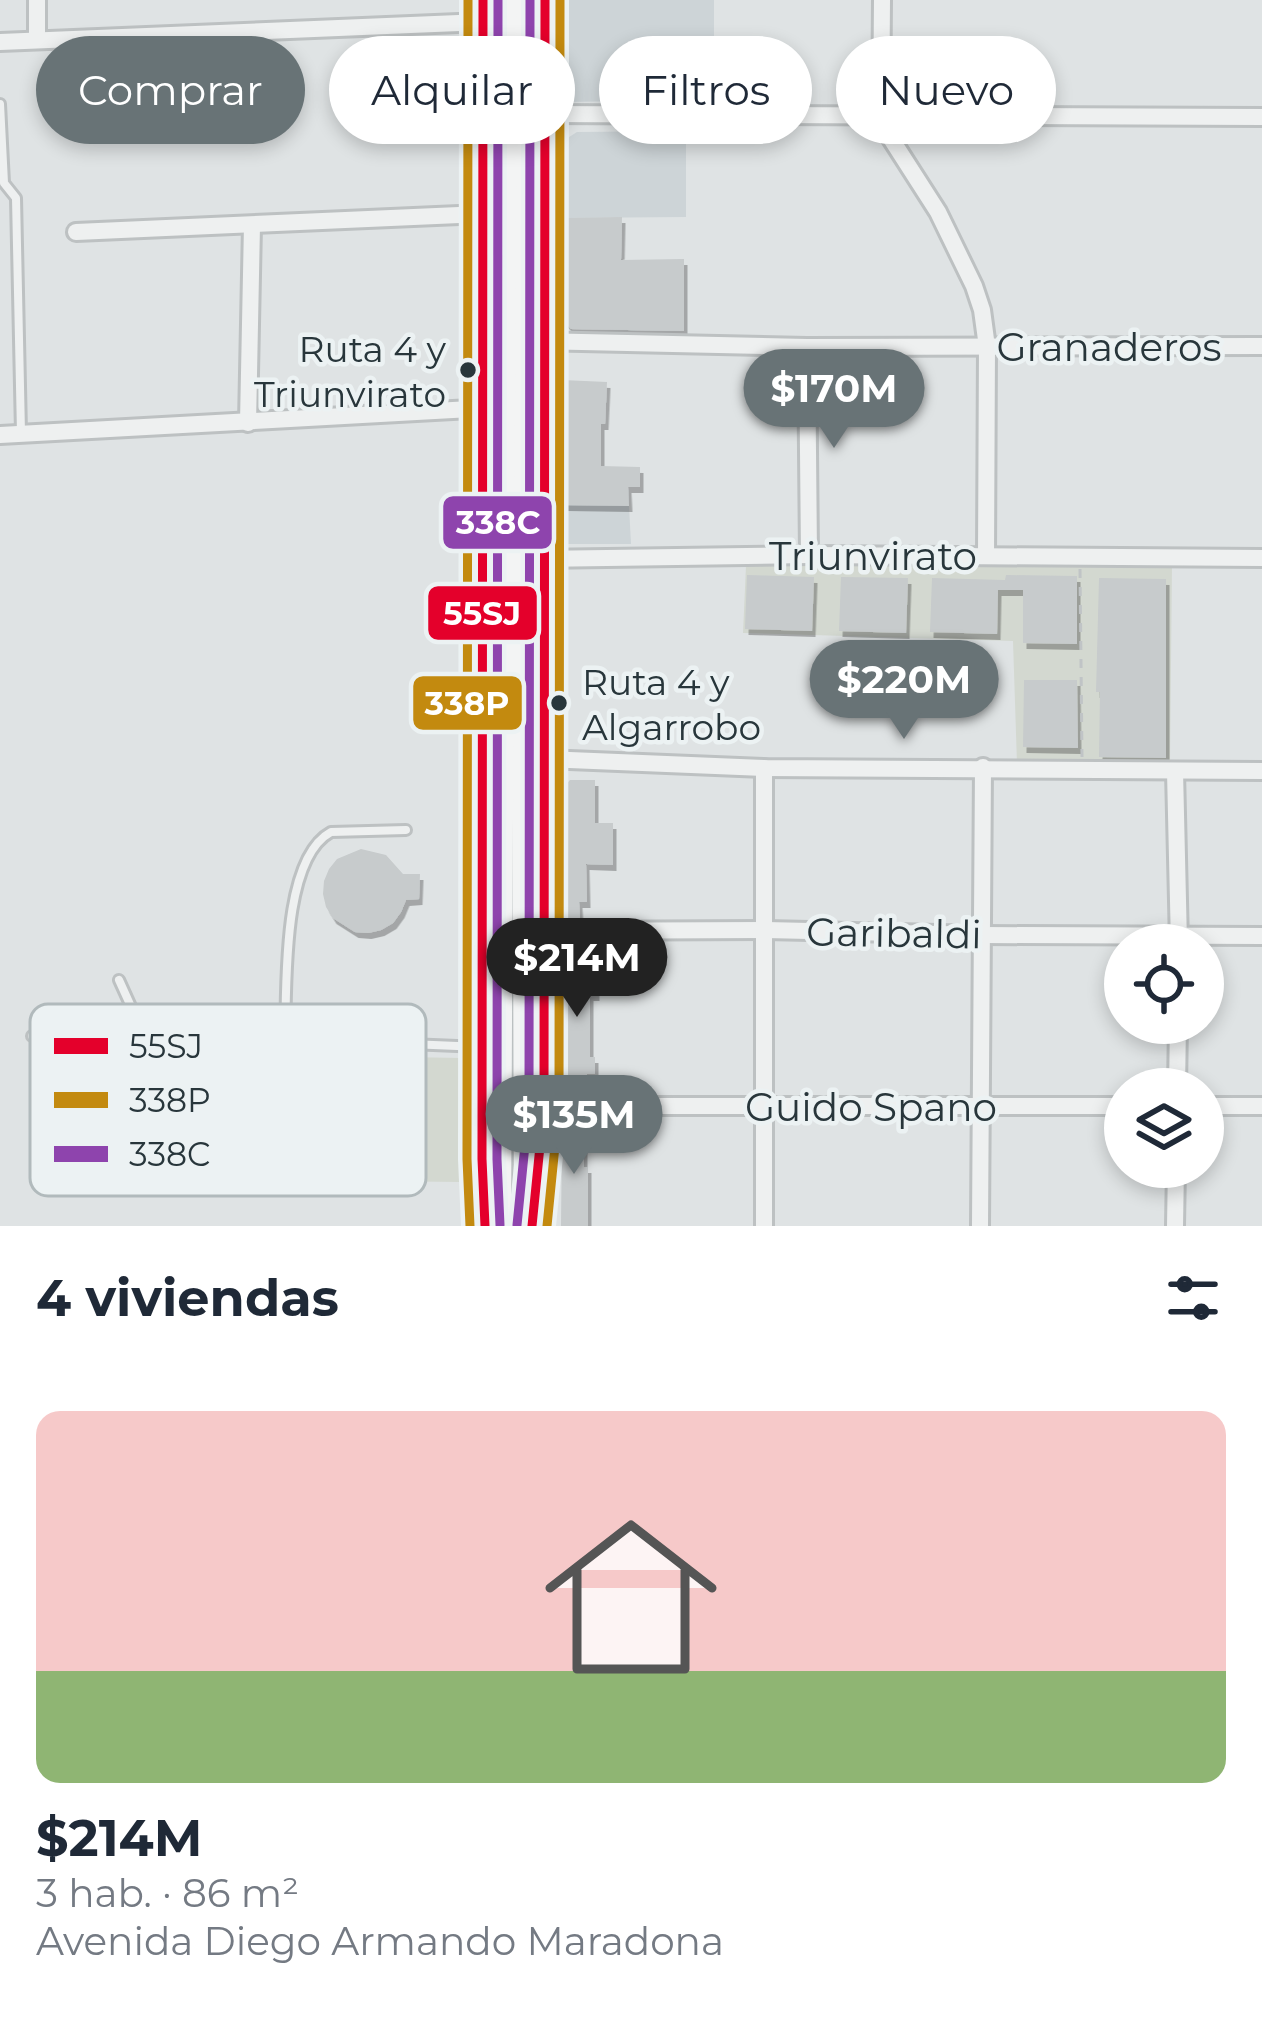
<!DOCTYPE html>
<html lang="es">
<meta charset="utf-8">
<style>
body{margin:0;font-family:Montserrat,sans-serif;background:#f2f2f3;color:#1f2937;height:100vh;display:flex;flex-direction:column;font-size:45px;white-space:nowrap}
*{box-sizing:border-box;margin:0}
p{font-size:39px;color:#747a83}
.icon{flex:none;width:66px;height:66px;fill:none;stroke:currentColor;stroke-width:2;stroke-linecap:round;stroke-linejoin:round}
.map{position:relative;height:1226px;overflow:hidden}
.drawer{display:flex;flex-direction:column;background:#fff;flex:1}
.drawer>*{flex:none}
.banner{position:absolute;left:36px;top:36px;width:1191px;height:108px;display:flex;gap:24px}
.tools{position:absolute;left:1104px;top:924px;display:grid;gap:24px}
.tools a{display:grid;place-items:center;width:120px;height:120px;border-radius:50%;background:#fff;box-shadow:0 6px 18px #0003;font-size:60px}
.price{position:absolute;translate:-50% -102px;padding:0 27px;border-radius:42px;background:#687376;color:#fff;font-size:39px;line-height:78px;filter:drop-shadow(0 3px 6px #0008)}
.price::after{content:'';position:absolute;left:50%;top:72px;width:36px;height:27px;margin-left:-18px;background:inherit;clip-path:polygon(0 0,100% 0,50% 100%)}
.price.current{background:#222;color:#fff}
ul{padding:0;list-style:none}
li{display:grid;align-content:center;gap:24px;height:636px;padding:0 36px}
li+li{border-top:3px solid #e0e1e3}
li span{display:grid;place-items:center;height:372px;border-radius:24px;color:#555}
li>.icon{margin-inline-start:auto}
span .icon{width:216px;height:216px;fill:#fffc;stroke-width:1}
li b{font-size:51px}
h2{display:flex;justify-content:space-between;align-items:center;height:144px;padding:0 36px;font-size:51px}
.tag{padding:0 42px;border-radius:54px;background:#fff;box-shadow:0 6px 18px #0003;font-size:42px;line-height:108px}
.tag.current{background:#687376;color:#fff}
.map>svg:first-child{display:block}
</style>
<div class="map">
<svg width="1262" height="1226" viewBox="0 0 1262 1226">
<defs>
<filter id="shadow"><feDropShadow dx="3.5" dy="6" stdDeviation="0" flood-color="#0004"/></filter>
</defs>
<rect width="100%" height="100%" fill="#dfe3e4"/>
<!-- built -->
<g fill="#cdd4d7">
<path d="M 568,0 L 714,0 L 714,42 L 628,41 L 629,101 L 567,102 Z"/>
<path d="M 686,131 L 686,217 L 564,218 L 566,139 L 577,132 Z"/>
<path d="M 563,486 L 628,487 L 631,544 L 564,544 Z"/>
</g>
<!-- green -->
<g fill="#d3d8d0">
<path d="M 1172,565 L 1170,761 L 1017,764 L 1013,641 L 743,633 L 746,566 Z"/>
<path d="M 281,1055 L 462,1058 L 460,1182 L 280,1180 Z"/>
</g>
<!-- building -->
<g fill="#c7cbcc" filter="url(#shadow)">
<path d="M 622,217 L 621,260 L 684,259 L 684,331 L 571,329 L 564,321 L 564,218 Z"/>
<path d="M 562,380 L 607,382 L 605,424 L 601,424 L 601,466 L 640,467 L 640,487 L 628,487 L 629,506 L 563,505 Z"/>
<path d="M 747,575 L 814,577 L 812,631 L 745,629 Z"/>
<path d="M 1006,575 L 1077,576 L 1077,644 L 1023,643 L 1023,590 L 998,590 L 997,634 L 930,632 L 932,578 L 1005,580 Z"/>
<path d="M 841,577 L 908,578 L 906,633 L 839,631 Z"/>
<path d="M 1099,578 L 1166,579 L 1166,758 L 1099,757 L 1100,692 L 1096,692 Z"/>
<path d="M 1024,680 L 1077,680 L 1078,748 L 1023,747 Z"/>
<path d="M 570,780 L 595,780 L 595,823 L 613,823 L 613,865 L 586,864 L 587,902 L 579,902 L 580,918 L 559,918 L 559,902 L 562,902 L 560,863 L 563,863 L 562,789 Z"/>
<path d="M 361,849 L 386,855 L 403,874 L 420,874 L 419,899 L 406,900 L 401,912 L 393,923 L 381,930 L 368,933 L 355,932 L 333,918 L 326,907 L 323,894 L 324,881 L 329,869 L 337,859 Z"/>
<path d="M 568,950 L 595,952 L 596,995 L 590,995 L 590,1057 L 595,1057 L 595,1074 L 587,1074 L 587,1093 L 565,1093 L 562,1090 L 563,955 Z"/>
<path d="M 567,1123 L 584,1124 L 584,1167 L 588,1167 L 588,1226 L 561,1226 L 562,1130 Z"/>
</g>
<g fill="none" stroke-linecap="round" stroke-linejoin="round">
<!-- service casing -->
<g stroke="#bdc1c2" stroke-width="14">
<g id="service">
<path d="M 0,104 L 4,183 L 16,198 L 21,433"/>
<path d="M 119,980 L 143,1033 L 147,1035"/>
<path d="M 32,1036 L 242,1037 L 481,1047"/>
<path d="M 285,1039 C 287,988 281,859 331,832 L 406,830"/>
</g>
</g>
<!-- minor casing -->
<g stroke="#bdc1c2" stroke-width="22">
<g id="minor">
<path d="M 37,0 L 37,39"/>
<path d="M 882,0 L 881,123 L 938,212 L 974,286 L 982,310 L 987,347 L 986,556"/>
<path d="M 0,42 L 483,22"/>
<path d="M 545,114 L 1262,117"/>
<path d="M 76,232 L 482,214"/>
<path d="M 536,341 L 807,347 L 1262,346"/>
<path d="M 807,347 L 809,555"/>
<path d="M 248,423 L 252,225"/>
<path d="M 0,435 L 489,408"/>
<path d="M 537,559 L 809,555 L 1262,558"/>
<path d="M 545,759 L 764,768 L 1262,771"/>
<path d="M 764,768 L 764,1226"/>
<path d="M 1175,771 L 1179,944"/>
<path d="M 537,931 L 766,930 L 982,935 L 1262,936"/>
<path d="M 1177,1089 L 1178,1023"/>
<path d="M 544,1106 L 1125,1106"/>
<path d="M 1203,1106 L 1262,1106"/>
<path d="M 980,1226 L 983,767"/>
<path d="M 1175,1226 L 1176,1167"/>
</g>
</g>
<!-- tertiary casing -->
<g stroke="#bdc1c2" stroke-width="27">
<g id="tertiary">
<path d="M 483,0 L 482,1159 L 485,1226"/>
<path d="M 535,1193 L 544,1106 L 545,0"/>
</g>
</g>
<!-- primary casing -->
<g stroke="#bbc0c1" stroke-width="30">
<g id="primary">
<path d="M 526,0 L 523,276 L 526,1226"/>
<path d="M 526,114 L 545,114 L 539,159"/>
<path d="M 483,631 L 491,676"/>
<path d="M 499,1226 L 505,0"/>
</g>
</g>
<!-- path -->
<path stroke="#c0c4c6" stroke-width="3" stroke-dasharray="9 9" stroke-linecap="butt" d="M 1080,569 L 1082,757"/>
<!-- service -->
<use href="#service" stroke="#eef0f0" stroke-width="8"/>
<!-- minor -->
<use href="#minor" stroke="#eef0f0" stroke-width="16"/>
<!-- tertiary -->
<use href="#tertiary" stroke="#eef0f0" stroke-width="21"/>
<!-- primary -->
<use href="#primary" stroke="#f3f4f4" stroke-width="24"/>
<!-- bus-1 casing -->
<g stroke="#ecf2f3" stroke-width="18">
<g id="bus-1">
<path d="M 483,0 L 482,1159 L 485,1226"/>
<path d="M 532,1226 L 544,1106 L 545,0"/>
</g>
</g>
<!-- bus-2 casing -->
<g stroke="#ecf2f3" stroke-width="18">
<g id="bus-2">
<path d="M 468,0 L 467,1159 L 470,1226"/>
<path d="M 547,1226 L 559,1106 L 560,0"/>
</g>
</g>
<!-- bus-3 casing -->
<g stroke="#ecf2f3" stroke-width="18">
<g id="bus-3">
<path d="M 498,0 L 497,1159 L 500,1225"/>
<path d="M 517,1225 L 529,1105 L 530,0"/>
</g>
</g>
<!-- bus-1 -->
<use href="#bus-1" stroke="#e4002b" stroke-width="9"/>
<!-- bus-2 -->
<use href="#bus-2" stroke="#c38a0f" stroke-width="9"/>
<!-- bus-3 -->
<use href="#bus-3" stroke="#8e44ad" stroke-width="9"/>
</g>
<!-- markers -->
<g fill="#28363b" stroke="#ecf2f3" stroke-width="4.5">
<circle cx="468" cy="370" r="10"/>
<circle cx="559" cy="703" r="10"/>
</g>
<g text-anchor="middle" dominant-baseline="central" stroke-width="9" stroke-linejoin="round" paint-order="stroke">
<!-- bus labels -->
<g font-size="36" fill="#28363b" stroke="#ecf2f3" text-anchor="end">
<text x="446" y="349">Ruta 4 y<tspan x="446" dy="45">Triunvirato</tspan></text>
<text x="582" y="682" text-anchor="start">Ruta 4 y<tspan x="582" dy="45">Algarrobo</tspan></text>
</g>
<!-- street labels -->
<g font-size="39" fill="#28363b" stroke="#ecf2f3">
<text x="1109" y="347">Granaderos</text>
<text x="873" y="556">Triunvirato</text>
<text transform="translate(894 933) rotate(1)">Garibaldi</text>
<text x="871" y="1107">Guido Spano</text>
</g>
</g>
<!-- legend -->
<rect x="30" y="1004" width="396" height="192" rx="18" fill="#ecf2f3" stroke="#b1babc" stroke-width="3"/>
<rect x="54" y="1038" width="54" height="16" fill="#e4002b"/>
<rect x="54" y="1092" width="54" height="16" fill="#c38a0f"/>
<rect x="54" y="1146" width="54" height="16" fill="#8e44ad"/>
<g font-size="33" fill="#28363b">
<text x="129" y="1058">55SJ</text>
<text x="129" y="1112">338P</text>
<text x="129" y="1166">338C</text>
</g>
<g stroke="#ecf2f3" stroke-width="4.5">
<rect x="441" y="494" width="113" height="57" rx="12" fill="#8e44ad"/>
<rect x="426" y="584" width="113" height="58" rx="12" fill="#e4002b"/>
<rect x="411" y="674" width="113" height="58" rx="12" fill="#c38a0f"/>
</g>
<g font-size="33" text-anchor="middle" font-weight="bold" fill="#fff">
<text x="498" y="534">338C</text>
<text x="482" y="625">55SJ</text>
<text x="467" y="715">338P</text>
</g>
</svg>
<div class="tools">
<a><svg class="icon" aria-label="locate" viewBox="0 0 24 24"><circle cx="12" cy="12" r="6"/><path d="M12 2v4M12 18v4M2 12h4M18 12h4"/></svg></a>
<a><svg class="icon" aria-label="layers" viewBox="0 0 24 24"><path d="M12 4l9 5-9 5-9-5zM3 14l9 5 9-5"/></svg></a>
</div>
<b class="price" style="left:834px;top:451px">$170M</b>
<b class="price" style="left:904px;top:742px">$220M</b>
<b class="price current" style="left:577px;top:1020px">$214M</b>
<b class="price" style="left:574px;top:1177px">$135M</b>
<div class="banner">
<a class="tag current">Comprar</a>
<a class="tag">Alquilar</a>
<a class="tag">Filtros</a>
<a class="tag">Nuevo</a>
</div>
</div>
<section class="drawer">
<h2>4 viviendas<svg class="icon" aria-label="filters" viewBox="0 0 24 24"><path d="M4 7h16M4 17h16"/><circle cx="9" cy="7" r="2"/><circle cx="15" cy="17" r="2"/></svg></h2>
<ul>
<li><span style="background:linear-gradient(#f6c9c9 70%,#8fb573 0)"><svg class="icon" aria-label="home" viewBox="0 0 24 24"><path d="M3 11l9-7 9 7M6 9v11h12V9"/></svg></span><div><b>$214M</b><p>3 hab. · 86 m²</p><p>Avenida Diego Armando Maradona</p></div></li>
</ul>
</section>
